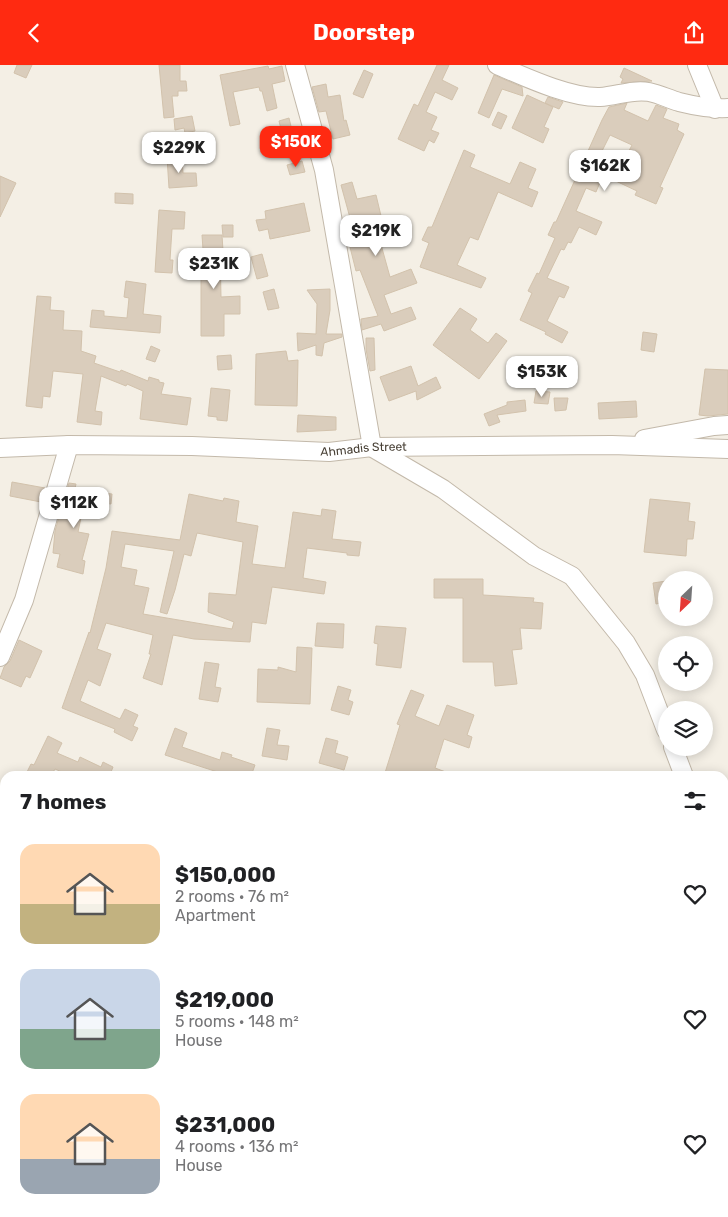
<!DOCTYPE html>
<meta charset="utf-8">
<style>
body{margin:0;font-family:Rubik,sans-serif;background:#f2f2f2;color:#202124;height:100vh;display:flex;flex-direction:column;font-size:19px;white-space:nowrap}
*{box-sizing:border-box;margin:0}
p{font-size:16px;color:#757577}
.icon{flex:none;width:28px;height:28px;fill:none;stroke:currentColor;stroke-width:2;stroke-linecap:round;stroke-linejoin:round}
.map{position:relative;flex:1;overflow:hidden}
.sheet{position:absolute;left:0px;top:706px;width:729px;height:446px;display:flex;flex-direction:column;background:#fff;border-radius:15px 15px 0 0;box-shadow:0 2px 12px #0003}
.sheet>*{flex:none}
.needle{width:32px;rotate:205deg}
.fabs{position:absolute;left:658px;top:506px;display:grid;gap:10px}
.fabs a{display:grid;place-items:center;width:55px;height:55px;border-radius:50%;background:#fff;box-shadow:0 2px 12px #0003;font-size:25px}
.price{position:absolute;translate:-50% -42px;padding:0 11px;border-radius:10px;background:#fff;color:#222;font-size:16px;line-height:32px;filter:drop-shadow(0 1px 2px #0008)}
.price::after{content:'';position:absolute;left:50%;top:30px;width:15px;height:11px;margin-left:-8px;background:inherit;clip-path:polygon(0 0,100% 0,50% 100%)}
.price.selected{background:#ff2a11;color:#fff}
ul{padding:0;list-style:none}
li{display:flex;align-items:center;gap:15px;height:125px;padding:0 20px}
li span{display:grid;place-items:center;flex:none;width:140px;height:100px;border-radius:15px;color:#555}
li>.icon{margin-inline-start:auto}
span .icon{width:60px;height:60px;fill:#fffc;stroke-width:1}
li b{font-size:21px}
h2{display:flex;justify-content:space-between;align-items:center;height:60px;padding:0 20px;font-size:21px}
header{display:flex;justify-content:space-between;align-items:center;height:65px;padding:0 20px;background:#ff2a11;color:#fff;font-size:22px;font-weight:700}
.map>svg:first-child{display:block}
</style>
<header><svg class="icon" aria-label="back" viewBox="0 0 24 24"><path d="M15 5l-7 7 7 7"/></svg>Doorstep<svg class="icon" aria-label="share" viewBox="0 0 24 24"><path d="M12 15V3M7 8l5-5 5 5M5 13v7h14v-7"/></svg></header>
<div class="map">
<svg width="728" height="1152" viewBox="0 0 728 1152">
<rect width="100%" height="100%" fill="#f4efe5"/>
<!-- building -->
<g fill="#dacdbc" stroke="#d2c2ac" fill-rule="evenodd">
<path d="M 17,0 L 32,0 L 26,13 L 14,8 Z"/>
<path d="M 159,0 L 180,0 L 180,16 L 186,16 L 187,26 L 178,26 L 178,31 L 172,31 L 174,52 L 164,53 Z"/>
<path d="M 437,0 L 449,0 L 442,15 L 458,23 L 452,35 L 435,27 L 426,47 L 437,52 L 431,65 L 439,68 L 434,78 L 429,75 L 424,86 L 398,74 L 414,39 L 418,41 Z"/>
<path d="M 268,1 L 269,4 L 282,1 L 285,16 L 272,19 L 277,43 L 267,46 L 262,26 L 260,26 L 259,22 L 233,27 L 240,59 L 230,61 L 220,10 Z"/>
<path d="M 624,3 L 652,16 L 621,18 L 623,14 L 620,12 Z"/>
<path d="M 364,5 L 373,9 L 363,33 L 353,29 Z"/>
<path d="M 494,10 L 522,22 L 523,31 L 502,24 L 489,53 L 478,48 Z"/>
<path d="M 326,19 L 328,32 L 340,30 L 344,56 L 346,55 L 350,70 L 333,74 L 326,46 L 319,47 L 312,22 Z"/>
<path d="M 527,30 L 553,42 L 544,62 L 549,64 L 543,78 L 512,63 Z"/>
<path d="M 548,32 L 563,37 L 559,44 L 545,38 Z"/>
<path d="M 627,38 L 624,45 L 648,56 L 656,40 L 667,44 L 663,53 L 679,59 L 677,65 L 684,69 L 660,122 L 663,123 L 656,139 L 635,130 L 637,126 L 603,110 L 596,127 L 586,123 L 576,146 L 602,157 L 596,170 L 579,162 L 571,178 L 568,177 L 564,185 L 561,184 L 547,213 L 569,222 L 564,233 L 559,231 L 547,256 L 568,267 L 562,278 L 545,269 L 546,267 L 520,255 L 532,228 L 528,226 L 537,208 L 539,209 L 555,173 L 548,170 L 554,157 L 556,157 L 602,55 L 609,42 ZM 610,70 L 632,80 L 623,98 L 601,88 Z"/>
<path d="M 498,47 L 507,51 L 501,64 L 492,60 Z"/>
<path d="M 192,51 L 195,66 L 185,68 L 184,63 L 175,65 L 174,54 Z"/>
<path d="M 289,53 L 295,78 L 285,80 L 279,56 Z"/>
<path d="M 464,85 L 475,90 L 470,102 L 510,119 L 520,97 L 536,104 L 528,123 L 538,127 L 532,142 L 498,127 L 478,175 L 470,172 L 457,200 L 486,213 L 481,223 L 420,202 L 429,178 L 422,175 L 428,162 L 432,162 Z"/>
<path d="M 182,91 L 183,108 L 196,108 L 197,121 L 169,123 L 167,92 Z"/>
<path d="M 302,96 L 305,107 L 290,110 L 287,100 Z"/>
<path d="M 0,111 L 16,118 L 0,152 Z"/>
<path d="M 352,117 L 357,134 L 376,130 L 382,155 L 398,151 L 403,170 L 380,176 L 390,212 L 411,204 L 417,218 L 384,230 L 391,249 L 411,242 L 416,254 L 384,266 L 381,259 L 362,265 L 361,254 L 378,251 L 360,205 L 356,206 L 345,162 L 352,160 L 341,120 Z"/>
<path d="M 115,128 L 133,129 L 133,139 L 115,138 Z"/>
<path d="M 304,138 L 310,166 L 270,174 L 268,164 L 259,166 L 256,155 L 266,154 L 265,146 Z"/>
<path d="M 159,145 L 185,147 L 184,164 L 172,164 L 170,195 L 173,195 L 172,208 L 155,207 Z"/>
<path d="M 222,160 L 233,160 L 233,172 L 223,172 Z"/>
<path d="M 202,170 L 222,170 L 223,186 L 220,186 L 221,232 L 240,231 L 240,249 L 224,249 L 224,271 L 201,271 L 201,199 L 204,199 Z"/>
<path d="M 262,189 L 268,211 L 257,214 L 251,192 Z"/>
<path d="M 126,216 L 146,219 L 143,249 L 161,251 L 160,268 L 90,262 L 92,245 L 104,246 L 104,251 L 127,253 L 129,233 L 124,232 Z"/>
<path d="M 274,224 L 279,243 L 268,245 L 263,227 Z"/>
<path d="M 330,224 L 330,245 L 326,269 L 342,269 L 342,272 L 324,278 L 322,291 L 316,290 L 316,280 L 298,286 L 297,268 L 316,269 L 317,239 L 307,225 Z"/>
<path d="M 37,231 L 51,232 L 50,245 L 64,246 L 63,265 L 82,266 L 81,286 L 96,291 L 94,298 L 120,307 L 121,305 L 148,316 L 149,312 L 159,315 L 159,317 L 164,318 L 161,329 L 191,333 L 187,360 L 140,354 L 143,326 L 127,319 L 126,321 L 101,311 L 95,346 L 102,347 L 101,360 L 77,357 L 83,309 L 53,306 L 50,332 L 43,331 L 42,343 L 26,341 Z"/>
<path d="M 460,243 L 477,254 L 470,265 L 488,278 L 496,268 L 507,276 L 479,314 L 433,280 Z"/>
<path d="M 643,267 L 657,269 L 654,287 L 641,285 Z"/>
<path d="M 366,273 L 374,273 L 375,305 L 370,306 L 366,284 Z"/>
<path d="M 151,281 L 160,285 L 155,297 L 146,294 Z"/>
<path d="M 286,286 L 288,296 L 298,295 L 297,341 L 255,340 L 256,289 Z"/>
<path d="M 231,290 L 232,304 L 218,305 L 217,291 Z"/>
<path d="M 411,301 L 418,321 L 436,312 L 441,323 L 417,335 L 416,326 L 389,336 L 380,312 Z"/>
<path d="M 705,304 L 728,305 L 728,349 L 708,351 L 699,350 Z"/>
<path d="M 211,323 L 230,325 L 227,356 L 217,355 L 217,352 L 208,351 Z"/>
<path d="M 536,326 L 550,327 L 548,339 L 534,338 Z"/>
<path d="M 554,333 L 568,333 L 566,345 L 555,346 Z"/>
<path d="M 525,335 L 526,346 L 497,350 L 500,357 L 489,361 L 484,349 L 507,340 L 507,337 Z"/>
<path d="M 636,336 L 637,352 L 599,354 L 598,338 Z"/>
<path d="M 298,350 L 336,352 L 336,365 L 297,367 Z"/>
<path d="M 12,417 L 45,423 L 41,437 L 10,431 Z"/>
<path d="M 69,418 L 76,419 L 74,428 L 95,431 L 96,427 L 112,429 L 111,439 L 95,437 L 94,445 L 83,443 L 78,467 L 89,469 L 82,495 L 85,496 L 83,509 L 57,502 L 60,489 L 53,488 L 55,466 Z"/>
<path d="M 189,429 L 223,436 L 224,433 L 239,436 L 236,457 L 258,461 L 252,499 L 285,503 L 293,447 L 321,451 L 322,444 L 336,446 L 332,474 L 361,477 L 359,491 L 347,490 L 347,488 L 307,483 L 303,513 L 326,517 L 324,529 L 272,522 L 266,559 L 252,557 L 250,577 L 194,574 L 173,570 L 162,620 L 143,613 L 151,589 L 149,589 L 153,570 L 106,558 L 97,584 L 111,589 L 100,621 L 88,615 L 80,636 L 120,654 L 125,644 L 138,650 L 133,661 L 138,663 L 132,676 L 114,667 L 115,664 L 62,643 L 89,567 L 90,568 L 106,503 L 112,466 L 180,475 ZM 197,468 L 243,477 L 236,530 L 209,528 L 208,547 L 234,557 L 232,564 L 143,549 L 149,523 L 134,520 L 137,505 L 121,502 L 125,479 L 174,486 L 160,547 L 167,549 L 175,525 L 184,489 L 191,491 Z"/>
<path d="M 650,434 L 690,438 L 688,456 L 695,457 L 693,474 L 687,474 L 686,491 L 644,487 Z"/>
<path d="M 434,514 L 483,514 L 483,530 L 534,533 L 533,537 L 543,538 L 541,564 L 520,563 L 522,584 L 512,585 L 517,619 L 495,621 L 493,597 L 463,597 L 463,533 L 434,533 Z"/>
<path d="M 666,516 L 666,537 L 656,539 L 653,518 Z"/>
<path d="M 317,558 L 344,559 L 343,583 L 315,581 Z"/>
<path d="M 376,561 L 406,563 L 401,603 L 376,600 L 378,579 L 374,578 Z"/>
<path d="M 19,575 L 42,586 L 30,613 L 26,611 L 21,622 L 0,613 L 4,602 L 10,596 Z"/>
<path d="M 297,582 L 312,583 L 310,639 L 257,637 L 258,604 L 278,605 L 278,602 L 296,607 Z"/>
<path d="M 205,597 L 219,599 L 215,622 L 221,623 L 218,637 L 199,634 Z"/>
<path d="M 338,621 L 351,625 L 348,635 L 353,637 L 349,650 L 331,645 Z"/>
<path d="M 411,625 L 424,630 L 415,651 L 439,661 L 447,640 L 474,650 L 467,670 L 472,672 L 469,683 L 444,674 L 435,703 L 454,710 L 454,711 L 384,711 L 400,660 L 397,659 Z"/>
<path d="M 175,663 L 187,668 L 182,682 L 220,695 L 222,687 L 232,690 L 231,692 L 255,700 L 251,711 L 230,711 L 165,690 Z"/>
<path d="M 267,663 L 280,665 L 277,680 L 289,681 L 287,695 L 262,691 Z"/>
<path d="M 48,671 L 62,678 L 57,688 L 78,697 L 80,692 L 101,702 L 103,697 L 113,702 L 111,707 L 120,711 L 71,711 L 55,704 L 52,709 L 56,711 L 25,711 L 31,699 L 34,700 Z"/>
<path d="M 326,673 L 338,676 L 335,688 L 348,692 L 344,705 L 319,698 Z"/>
</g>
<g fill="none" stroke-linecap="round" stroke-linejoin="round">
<!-- minor casing -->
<g stroke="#c3b9aa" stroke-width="20">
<g id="minor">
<path d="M 295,0 L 324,105 L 372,382"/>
<path d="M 497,0 C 525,12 570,33 600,32 C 617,31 632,24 649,27 C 659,29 669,34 679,37 C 695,41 712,44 728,43"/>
<path d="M 697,0 L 715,44"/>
<path d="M 644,374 L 714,361 L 728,360"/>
<path id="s1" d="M 0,383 L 69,380 L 192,381 L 329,387 L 372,382 L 612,380 L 728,384"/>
<path d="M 373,383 L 443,424 L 534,491 L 572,511 L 626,578 L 645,610 L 666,665"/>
<path d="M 0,592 L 24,535 L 69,380"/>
<path d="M 673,682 L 684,711"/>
<path d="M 724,812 L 728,824"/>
<path d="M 693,1148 L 693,1152"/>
<path d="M 367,1152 L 368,1148"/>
</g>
</g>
<!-- minor -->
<use href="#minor" stroke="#fff" stroke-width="18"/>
</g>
<g text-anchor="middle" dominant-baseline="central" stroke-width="4" stroke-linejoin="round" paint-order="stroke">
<!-- street labels -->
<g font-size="12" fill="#473f34" stroke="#fff">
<text stroke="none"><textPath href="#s1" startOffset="364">Ahmadis Street</textPath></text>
</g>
</g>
</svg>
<div class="fabs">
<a><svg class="needle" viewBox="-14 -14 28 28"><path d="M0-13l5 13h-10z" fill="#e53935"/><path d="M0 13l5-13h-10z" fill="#757577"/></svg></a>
<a><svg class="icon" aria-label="locate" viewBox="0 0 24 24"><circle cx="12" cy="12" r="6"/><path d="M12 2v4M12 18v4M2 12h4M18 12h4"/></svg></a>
<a><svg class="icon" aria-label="layers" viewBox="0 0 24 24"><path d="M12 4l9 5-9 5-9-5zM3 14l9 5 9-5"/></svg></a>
</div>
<b class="price selected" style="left:296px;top:103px">$150K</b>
<b class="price" style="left:179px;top:109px">$229K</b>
<b class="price" style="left:605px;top:127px">$162K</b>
<b class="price" style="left:376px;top:192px">$219K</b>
<b class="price" style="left:214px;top:225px">$231K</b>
<b class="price" style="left:542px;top:333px">$153K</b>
<b class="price" style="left:74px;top:464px">$112K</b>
<section class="sheet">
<h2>7 homes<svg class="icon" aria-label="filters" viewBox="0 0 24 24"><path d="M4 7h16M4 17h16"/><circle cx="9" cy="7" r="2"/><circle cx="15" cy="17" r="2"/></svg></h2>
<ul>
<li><span style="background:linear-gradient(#ffd9b3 60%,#c2b280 0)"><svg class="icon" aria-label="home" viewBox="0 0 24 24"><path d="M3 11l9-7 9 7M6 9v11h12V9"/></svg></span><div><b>$150,000</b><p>2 rooms · 76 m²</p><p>Apartment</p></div><svg class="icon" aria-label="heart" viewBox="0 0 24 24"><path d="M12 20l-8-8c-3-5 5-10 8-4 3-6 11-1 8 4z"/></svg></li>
<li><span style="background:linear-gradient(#c9d6e8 60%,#7fa58c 0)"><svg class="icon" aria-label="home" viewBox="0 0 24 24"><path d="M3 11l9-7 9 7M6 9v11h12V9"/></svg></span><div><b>$219,000</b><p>5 rooms · 148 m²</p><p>House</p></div><svg class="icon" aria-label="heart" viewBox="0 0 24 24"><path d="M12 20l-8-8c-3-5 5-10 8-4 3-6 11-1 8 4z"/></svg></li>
<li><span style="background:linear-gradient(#ffd9b3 65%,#9aa5b1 0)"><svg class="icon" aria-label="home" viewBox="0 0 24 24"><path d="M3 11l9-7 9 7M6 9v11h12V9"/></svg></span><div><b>$231,000</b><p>4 rooms · 136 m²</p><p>House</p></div><svg class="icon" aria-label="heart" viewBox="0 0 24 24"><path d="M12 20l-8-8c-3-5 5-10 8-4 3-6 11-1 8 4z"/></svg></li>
</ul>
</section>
</div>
